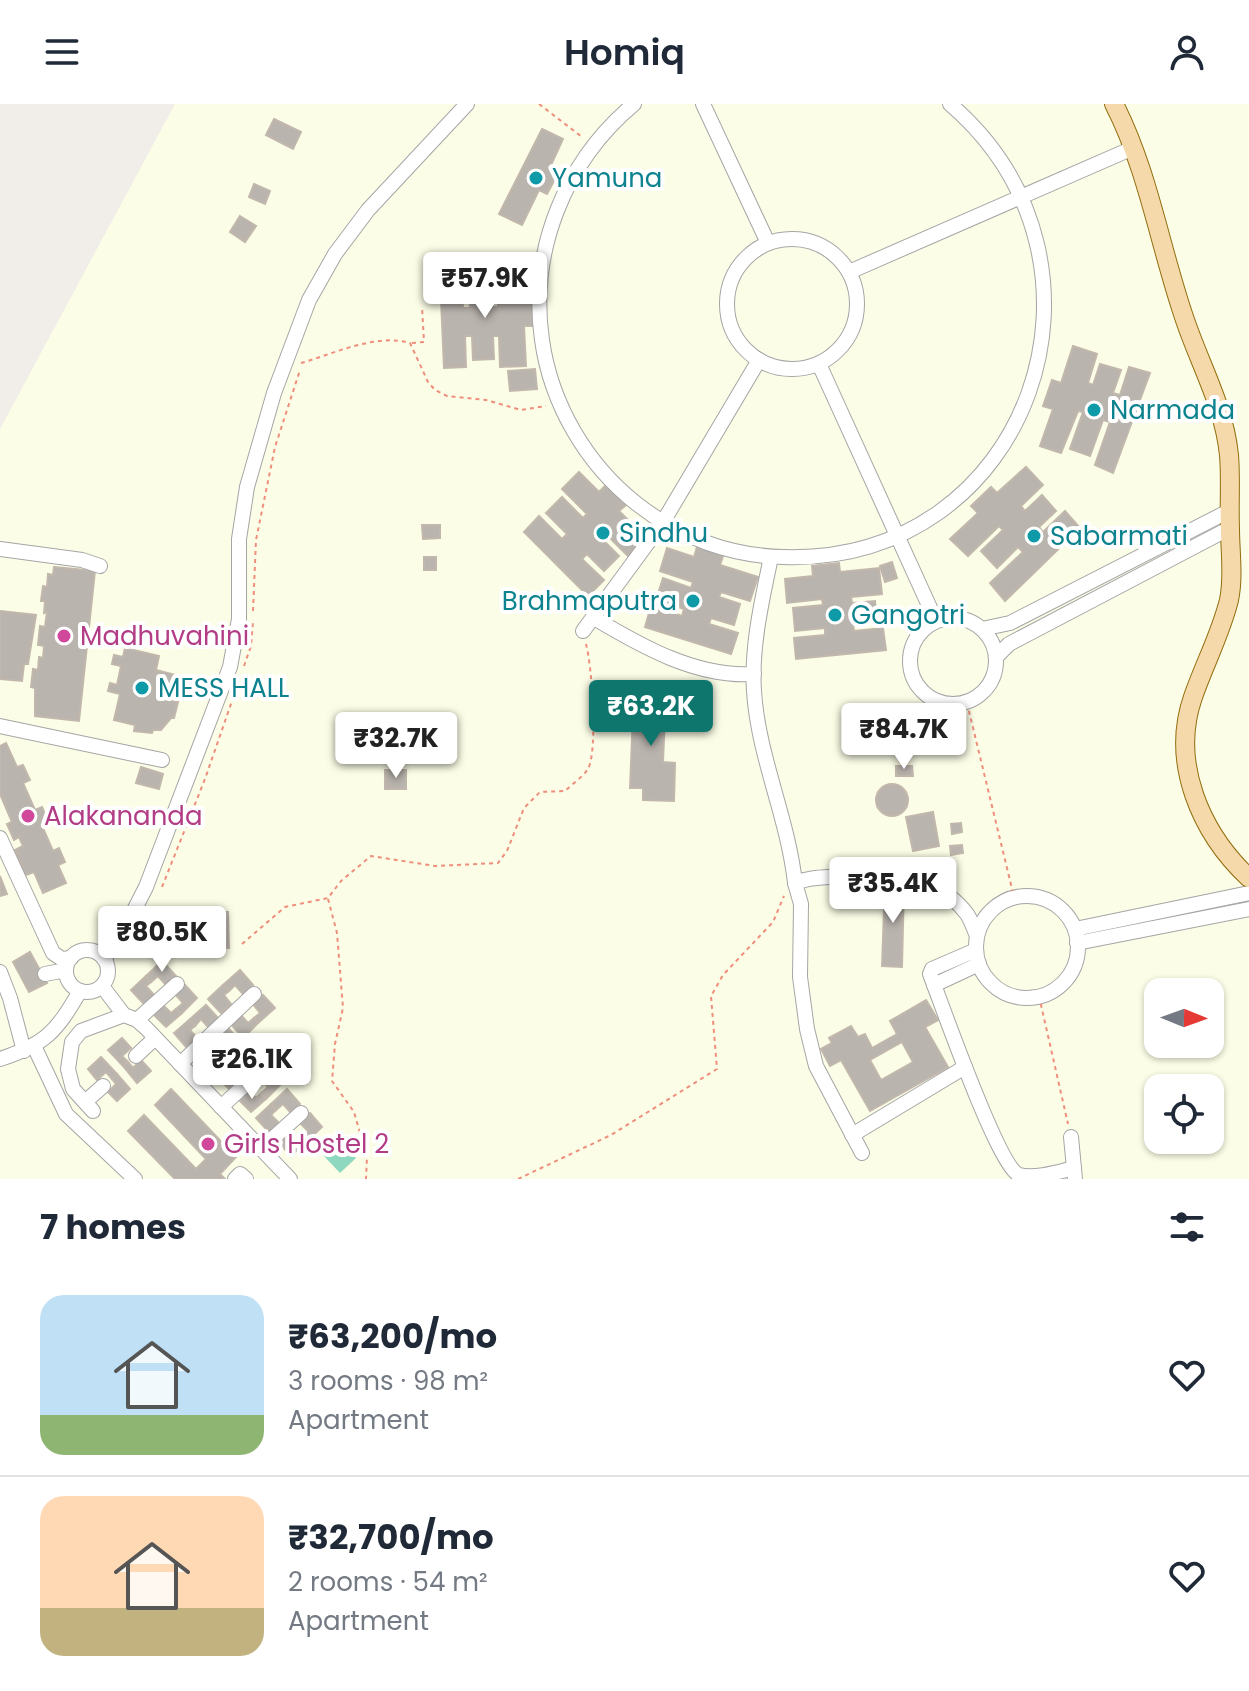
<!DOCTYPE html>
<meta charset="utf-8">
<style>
body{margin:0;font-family:Poppins,sans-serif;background:#f6f6f7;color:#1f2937;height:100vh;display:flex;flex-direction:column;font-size:30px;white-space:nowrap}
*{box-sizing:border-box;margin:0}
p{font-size:26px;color:#747a83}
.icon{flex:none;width:44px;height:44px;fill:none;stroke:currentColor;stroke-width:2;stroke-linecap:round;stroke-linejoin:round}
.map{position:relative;height:1075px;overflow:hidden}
.panel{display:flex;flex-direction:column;background:#fff;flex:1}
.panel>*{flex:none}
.needle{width:52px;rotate:91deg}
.fabs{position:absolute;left:1144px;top:874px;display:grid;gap:16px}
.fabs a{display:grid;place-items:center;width:80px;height:80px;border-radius:16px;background:#fff;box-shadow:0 2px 6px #0004;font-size:40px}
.price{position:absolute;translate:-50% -68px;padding:0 18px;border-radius:8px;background:#fff;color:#222;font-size:26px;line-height:52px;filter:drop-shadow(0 2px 4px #0008)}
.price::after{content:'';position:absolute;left:50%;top:48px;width:24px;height:18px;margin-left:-12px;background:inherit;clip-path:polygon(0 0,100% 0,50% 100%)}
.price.current{background:#0f766e;color:#fff}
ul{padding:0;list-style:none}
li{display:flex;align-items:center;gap:24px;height:200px;padding:0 40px}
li+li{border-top:2px solid #e0e1e3}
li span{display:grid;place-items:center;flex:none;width:224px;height:160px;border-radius:24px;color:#555}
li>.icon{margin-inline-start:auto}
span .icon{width:96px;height:96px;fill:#fffc;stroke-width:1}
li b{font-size:34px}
h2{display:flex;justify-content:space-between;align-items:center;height:96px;padding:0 40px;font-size:34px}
header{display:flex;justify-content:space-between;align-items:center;height:104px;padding:0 40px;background:#fff;font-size:36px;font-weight:600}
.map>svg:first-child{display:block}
</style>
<header><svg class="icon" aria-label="menu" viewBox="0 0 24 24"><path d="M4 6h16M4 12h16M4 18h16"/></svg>Homiq<svg class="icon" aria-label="person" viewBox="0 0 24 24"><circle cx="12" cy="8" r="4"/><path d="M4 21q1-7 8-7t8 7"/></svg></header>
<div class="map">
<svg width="1249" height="1075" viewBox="0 0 1249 1075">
<rect width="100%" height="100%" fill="#f1eee9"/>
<!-- education -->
<path fill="#fbfde6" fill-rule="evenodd" d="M 175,0 L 1249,0 L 1249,1075 L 0,1075 L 0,325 ZM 1158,888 L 1210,888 L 1210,940 L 1158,940 ZM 1158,984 L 1210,984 L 1210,1036 L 1158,1036 Z"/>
<!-- pitch -->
<path fill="#8ed8c0" d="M 339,1035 L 356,1054 L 340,1069 L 322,1050 Z"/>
<!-- building -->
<g fill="#bab4ae" stroke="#c1b7ac" stroke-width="2" fill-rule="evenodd">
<path d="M 274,15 L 301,28 L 293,45 L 266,31 Z"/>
<path d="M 542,25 L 563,35 L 551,61 L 560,66 L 547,90 L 539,86 L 522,121 L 499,110 Z"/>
<path d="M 254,80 L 270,87 L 265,100 L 249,93 Z"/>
<path d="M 240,112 L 256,122 L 245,138 L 230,128 Z"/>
<path d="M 521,166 L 522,195 L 532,194 L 533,222 L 524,222 L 526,262 L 500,263 L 499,232 L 493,232 L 494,255 L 473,256 L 472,232 L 465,232 L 466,263 L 444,264 L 440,173 L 462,172 L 463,204 L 470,204 L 469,174 L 491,173 L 493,203 L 498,203 L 497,167 Z"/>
<path d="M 1073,242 L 1097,250 L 1088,279 L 1093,281 L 1100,260 L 1121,266 L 1113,289 L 1120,291 L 1129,263 L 1150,269 L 1113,369 L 1095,361 L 1110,318 L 1103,316 L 1090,352 L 1070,345 L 1083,308 L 1078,307 L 1061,349 L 1040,342 L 1053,305 L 1043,302 L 1052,276 L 1061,279 Z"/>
<path d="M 535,265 L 537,285 L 510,287 L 508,267 Z"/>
<path d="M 1026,363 L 1043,381 L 1021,402 L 1025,407 L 1042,391 L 1056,407 L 1039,423 L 1043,428 L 1065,407 L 1080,424 L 1005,497 L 990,479 L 1023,448 L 1018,443 L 997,464 L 981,447 L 1003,426 L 999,422 L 968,452 L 950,435 L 978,409 L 971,402 L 991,383 L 997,389 Z"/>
<path d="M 579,368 L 599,388 L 606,381 L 626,401 L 619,407 L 647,435 L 629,453 L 607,431 L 603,436 L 619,452 L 604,467 L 587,450 L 582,455 L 604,476 L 588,492 L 524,428 L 539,412 L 562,435 L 567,430 L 546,409 L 562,393 L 583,414 L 587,410 L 562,385 Z"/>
<path d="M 422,421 L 440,421 L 440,434 L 423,435 Z"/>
<path d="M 697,443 L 723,452 L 720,461 L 758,473 L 750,497 L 721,488 L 719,493 L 740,500 L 734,521 L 711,514 L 709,520 L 738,529 L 731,550 L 645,523 L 651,502 L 682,512 L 684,505 L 656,496 L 663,474 L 691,484 L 693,478 L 660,467 L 667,444 L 694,453 Z"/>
<rect x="424" y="453" width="12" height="13"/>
<path d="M 892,458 L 897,474 L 885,478 L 880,462 Z"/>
<path d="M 839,459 L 840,468 L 879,464 L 882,490 L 851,493 L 852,499 L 875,497 L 877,518 L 853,520 L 854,527 L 883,524 L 886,546 L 796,555 L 794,534 L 825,531 L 825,524 L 795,527 L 793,504 L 823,501 L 822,495 L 787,499 L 785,475 L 813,472 L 812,462 Z"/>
<path d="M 54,463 L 95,467 L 79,617 L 35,612 L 35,584 L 31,583 L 33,565 L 38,566 L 39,553 L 43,554 L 44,542 L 38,541 L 40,522 L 45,523 L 47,508 L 44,509 L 45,497 L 41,497 L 43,482 L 47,483 L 48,470 L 53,471 Z"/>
<path d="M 0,507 L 36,511 L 28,560 L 24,560 L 22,577 L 0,575 Z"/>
<path d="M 125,544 L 159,552 L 156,566 L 179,572 L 173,597 L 178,598 L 174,614 L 171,614 L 161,626 L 153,626 L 152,629 L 134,627 L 135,621 L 114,616 L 120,590 L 108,587 L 110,579 L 117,581 L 121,562 L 112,560 L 114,551 L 123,553 Z"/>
<path d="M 634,586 L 666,587 L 663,658 L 675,659 L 674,697 L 643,696 L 643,684 L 630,684 Z"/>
<path d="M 6,639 L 17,663 L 23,661 L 30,676 L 23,679 L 35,706 L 42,703 L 49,719 L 42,722 L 53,747 L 59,744 L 65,758 L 58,761 L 66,779 L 43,789 L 34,768 L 26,771 L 15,746 L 23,742 L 19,733 L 14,736 L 7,720 L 12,718 L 0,690 L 0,642 Z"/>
<path d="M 896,662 L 912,662 L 913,672 L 896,672 Z"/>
<path d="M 141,663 L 163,670 L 159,685 L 136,679 Z"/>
<rect x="385" y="666" width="21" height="19"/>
<circle cx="892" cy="696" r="16"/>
<path d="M 933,708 L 939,742 L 913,747 L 906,713 Z"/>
<path d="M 961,719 L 962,728 L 952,730 L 951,720 Z"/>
<path d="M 962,741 L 963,749 L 951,751 L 950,742 Z"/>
<path d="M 0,772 L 7,790 L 0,792 Z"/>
<path d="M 885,778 L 904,779 L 902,863 L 882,862 Z"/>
<path d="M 228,808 L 229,844 L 178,845 L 177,809 Z"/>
<path d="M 30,848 L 47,879 L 29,888 L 13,858 Z"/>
<path d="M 162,857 L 176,872 L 166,881 L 158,872 L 151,878 L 146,872 Z"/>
<path d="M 240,866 L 253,881 L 243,890 L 235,881 L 229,887 L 223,881 Z"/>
<path d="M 146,872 L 151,878 L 146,882 L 154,891 L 144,900 L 131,886 Z"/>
<path d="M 185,881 L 197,894 L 181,910 L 176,905 L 183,899 L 175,890 Z"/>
<path d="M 223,881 L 229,887 L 224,891 L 231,900 L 221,909 L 208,895 Z"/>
<path d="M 263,891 L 275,904 L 258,919 L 254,914 L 260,909 L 253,900 Z"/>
<path d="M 926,896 L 938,916 L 925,923 L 948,963 L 870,1007 L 841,956 L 830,962 L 821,945 L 832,939 L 829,934 L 851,922 L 858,933 L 865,930 L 872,944 L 897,930 L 890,917 ZM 902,938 L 913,958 L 881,976 L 870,956 Z"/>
<path d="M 163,901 L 171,909 L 176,905 L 181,910 L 166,923 L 153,910 Z"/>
<path d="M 206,901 L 219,915 L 209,924 L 201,915 L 195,922 L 189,916 Z"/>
<path d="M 241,911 L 248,919 L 254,914 L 258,919 L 243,934 L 231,920 Z"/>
<path d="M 189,916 L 195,922 L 190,926 L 197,934 L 187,944 L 174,929 Z"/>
<path d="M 228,924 L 240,937 L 223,952 L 218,947 L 225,941 L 218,933 Z"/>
<path d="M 122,934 L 131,944 L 122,952 L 128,958 L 123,962 L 108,946 Z"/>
<path d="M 248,942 L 261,957 L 251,966 L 243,957 L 237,963 L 231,957 Z"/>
<path d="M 206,944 L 213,952 L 218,947 L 223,952 L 208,966 L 196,953 Z"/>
<path d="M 101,953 L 117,970 L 112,975 L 106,968 L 97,976 L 88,965 Z"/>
<path d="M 141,956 L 151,967 L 137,979 L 123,962 L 128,958 L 133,964 Z"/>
<path d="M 231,957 L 237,963 L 232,968 L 239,976 L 229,985 L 216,971 Z"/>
<path d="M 270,966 L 282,979 L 266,995 L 261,989 L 268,983 L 260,975 Z"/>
<path d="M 117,970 L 130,985 L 117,997 L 108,988 L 116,980 L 112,975 Z"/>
<path d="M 171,985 L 236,1053 L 220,1070 L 225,1075 L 175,1075 L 128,1027 L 144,1011 L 196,1065 L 206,1055 L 155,1001 Z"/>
<path d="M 287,985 L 300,1000 L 291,1009 L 283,1000 L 276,1006 L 271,1000 Z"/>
<path d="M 248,986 L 256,994 L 261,989 L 266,995 L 251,1008 L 238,995 Z"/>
<path d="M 271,1000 L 276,1006 L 271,1011 L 279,1019 L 269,1028 L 256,1014 Z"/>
<path d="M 310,1009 L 322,1023 L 306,1038 L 301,1033 L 308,1027 L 300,1019 Z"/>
<path d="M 288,1030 L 296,1038 L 301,1033 L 306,1038 L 291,1052 L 279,1039 Z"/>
</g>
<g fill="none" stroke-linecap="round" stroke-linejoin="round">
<!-- minor casing -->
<g stroke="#a5a5a5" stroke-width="16">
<g id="minor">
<path d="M 634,0 C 565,58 529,146 542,236 C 551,300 586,360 637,400 C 679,433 730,452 783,453 C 1030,461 1135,159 950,0"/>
<path d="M 703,0 L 768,139"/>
<circle cx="792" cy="200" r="65"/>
<path d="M 849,168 L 1133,44"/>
<path d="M 819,260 L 936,517"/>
<path d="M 0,445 L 82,456 L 100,462"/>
<path d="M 771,453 C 762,496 751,543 754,587 C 758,652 788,714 795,779 C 812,772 827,774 844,772 C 856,771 868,766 881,766 C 908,764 950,787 967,810 C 971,816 974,825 977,832"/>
<circle cx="953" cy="557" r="43"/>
<path d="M 594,514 C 641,542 697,574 754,570"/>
<path d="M 982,525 L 1010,519 L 1229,407"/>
<path d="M 583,527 L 663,418 L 759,256"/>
<path d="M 996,553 L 1009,540 L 1230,424"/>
<path d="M 0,622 L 162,656"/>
<path d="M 0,734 L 53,849 L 62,855 L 71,854"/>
<path d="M 795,779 L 801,800 L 800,873 L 807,925 L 816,962 L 862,1049"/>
<circle cx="1027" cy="843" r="51"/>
<path d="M 1075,825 L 1249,789"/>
<path d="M 1077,839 L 1249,805"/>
<path d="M 976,846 L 932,865 L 930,870 C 942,901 998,1062 1019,1071 C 1035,1075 1058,1068 1074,1064"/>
<circle cx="87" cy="867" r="21"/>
<path d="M 104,855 L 122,830 L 146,783 L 230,563 L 239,515 L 239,435 L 247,383 L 274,289 L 309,196 L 335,150 L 368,106 L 467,0"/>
<path d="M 0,868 L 10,894 L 24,947"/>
<path d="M 45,870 L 66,866"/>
<path d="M 934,881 L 979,860"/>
<path d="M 102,882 L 124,911 L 137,916 L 146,924 L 290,1075"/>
<path d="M 137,916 L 177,880"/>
<path d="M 34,942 L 66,1010 L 135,1075"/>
<path d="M 136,952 L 155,934"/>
<path d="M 0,955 C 46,940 56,928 80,887"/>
<path d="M 180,960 L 254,890"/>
<path d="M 85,998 L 103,982"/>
<path d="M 221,1003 L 261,966"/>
<path d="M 93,1007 L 73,985 L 68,965 L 72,938 L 81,927 L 124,911"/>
<path d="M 852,1031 L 965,963"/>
<path d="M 1071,1033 L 1075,1075"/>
<path d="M 261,1045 L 301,1009"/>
<path d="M 235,1075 L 240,1070 L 246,1075"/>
</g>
</g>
<!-- major casing -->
<g stroke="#916d0d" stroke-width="20">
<path id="major" d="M 1114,0 C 1148,66 1160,143 1184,213 C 1199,259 1224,301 1229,351 C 1231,375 1229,399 1230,424 C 1230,448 1234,472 1229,496 C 1221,529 1204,561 1193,593 C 1170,659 1201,729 1249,774"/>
</g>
<!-- path -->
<g stroke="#ef8e7c" stroke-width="2" stroke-dasharray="4 4" stroke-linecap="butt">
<path d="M 539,0 L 582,33"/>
<path d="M 412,239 L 424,238 L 422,203"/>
<path d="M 301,259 C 333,250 376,229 410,239 L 428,278 L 435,286 L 447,292 L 486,296 L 521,306 L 546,302"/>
<path d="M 253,507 L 256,436 L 275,343 L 300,266"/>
<path d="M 244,562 L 251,542 L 253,517"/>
<path d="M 967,599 L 1014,793"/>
<path d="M 162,783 L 205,675 L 233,594"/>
<path d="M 328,795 L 337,829 L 343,904 L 335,940 L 332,977 L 354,1008 L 367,1053 L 366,1075"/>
<path d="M 242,840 L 285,803 L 328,794 L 341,777 L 371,752 L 435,762 L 498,759 L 507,747 L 524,704 L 540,688 L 565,687 C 572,680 583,673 588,665 C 598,646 592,562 586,540"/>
<path d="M 1039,892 L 1068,1020"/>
<path d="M 518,1075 L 611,1031 L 717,965 L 711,892 L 723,871 L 773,818 L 784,792"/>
</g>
<!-- minor -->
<use href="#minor" stroke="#fff" stroke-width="14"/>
<!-- major -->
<use href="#major" stroke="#f5d9aa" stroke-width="18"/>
</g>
<!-- markers -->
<g fill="#0f9aa8" stroke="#fff" stroke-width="3">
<circle cx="536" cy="74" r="8"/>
<circle cx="1094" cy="306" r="8"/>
<circle cx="603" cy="429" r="8"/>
<circle cx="1034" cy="432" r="8"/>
<circle cx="693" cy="497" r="8"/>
<circle cx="835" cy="511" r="8"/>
<circle cx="142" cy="584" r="8"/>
</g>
<g fill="#d1479c" stroke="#fff" stroke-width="3">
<circle cx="64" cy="532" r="8"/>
<circle cx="28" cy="712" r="8"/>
<circle cx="208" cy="1040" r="8"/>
</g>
<g text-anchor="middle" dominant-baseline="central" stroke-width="8" stroke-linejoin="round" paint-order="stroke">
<!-- culture labels -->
<g font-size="26" fill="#0d838f" stroke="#fff" text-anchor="start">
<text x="552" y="74">Yamuna</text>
<text x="1110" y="306">Narmada</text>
<text x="619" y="429">Sindhu</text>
<text x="1050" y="432">Sabarmati</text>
<text x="677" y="497" text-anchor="end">Brahmaputra</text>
<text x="851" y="511">Gangotri</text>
<text x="158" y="584">MESS HALL</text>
</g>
<!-- hotel labels -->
<g font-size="26" fill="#b23c85" stroke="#fff" text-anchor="start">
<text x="80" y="532">Madhuvahini</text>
<text x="44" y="712">Alakananda</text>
<text x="224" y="1040">Girls Hostel 2</text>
</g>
</g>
</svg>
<div class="fabs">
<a><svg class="needle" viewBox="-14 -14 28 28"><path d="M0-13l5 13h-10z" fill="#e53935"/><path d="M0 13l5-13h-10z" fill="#747a83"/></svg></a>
<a><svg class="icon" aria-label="locate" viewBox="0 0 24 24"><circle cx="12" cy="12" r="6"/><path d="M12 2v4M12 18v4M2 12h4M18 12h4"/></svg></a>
</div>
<b class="price" style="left:485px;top:216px">₹57.9K</b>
<b class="price current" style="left:651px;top:644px">₹63.2K</b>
<b class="price" style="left:904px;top:667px">₹84.7K</b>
<b class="price" style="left:396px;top:676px">₹32.7K</b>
<b class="price" style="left:893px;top:821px">₹35.4K</b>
<b class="price" style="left:162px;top:870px">₹80.5K</b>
<b class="price" style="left:252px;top:997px">₹26.1K</b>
</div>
<section class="panel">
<h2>7 homes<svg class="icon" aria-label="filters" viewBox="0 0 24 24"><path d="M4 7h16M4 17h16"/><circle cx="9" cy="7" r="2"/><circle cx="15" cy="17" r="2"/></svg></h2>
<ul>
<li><span style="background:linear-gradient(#bfe0f5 75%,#8fb573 0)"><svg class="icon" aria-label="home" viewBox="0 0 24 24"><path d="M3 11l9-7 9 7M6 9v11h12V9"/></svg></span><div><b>₹63,200/mo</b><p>3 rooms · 98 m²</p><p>Apartment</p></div><svg class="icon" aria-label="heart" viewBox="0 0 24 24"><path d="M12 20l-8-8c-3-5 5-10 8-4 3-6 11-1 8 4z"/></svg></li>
<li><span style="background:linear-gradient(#ffd9b3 70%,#c2b280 0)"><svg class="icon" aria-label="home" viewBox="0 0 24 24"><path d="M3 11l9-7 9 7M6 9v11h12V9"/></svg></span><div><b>₹32,700/mo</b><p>2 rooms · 54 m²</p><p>Apartment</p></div><svg class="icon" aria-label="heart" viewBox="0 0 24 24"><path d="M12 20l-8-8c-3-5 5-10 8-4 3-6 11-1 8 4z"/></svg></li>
</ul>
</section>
